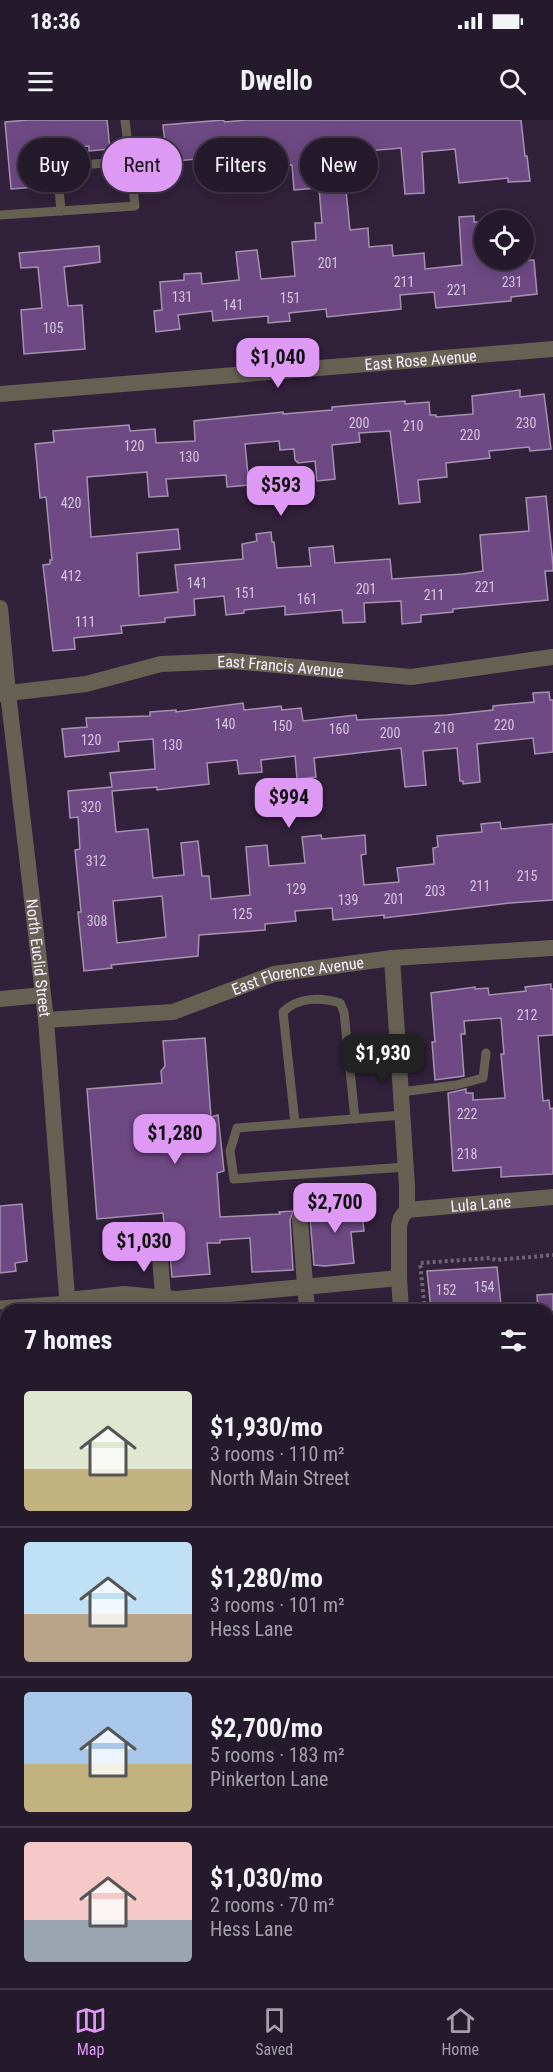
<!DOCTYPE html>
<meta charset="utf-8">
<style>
body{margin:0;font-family:"Roboto Condensed",sans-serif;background:#2d2234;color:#f1f3f6;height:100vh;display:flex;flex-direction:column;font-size:22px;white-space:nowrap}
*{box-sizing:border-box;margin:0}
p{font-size:20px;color:#a3a0a9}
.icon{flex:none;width:33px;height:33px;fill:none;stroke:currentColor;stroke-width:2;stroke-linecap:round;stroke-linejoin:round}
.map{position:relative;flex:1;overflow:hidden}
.sheet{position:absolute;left:0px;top:1184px;width:554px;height:686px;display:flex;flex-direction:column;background:#25192c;border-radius:18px 18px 0 0;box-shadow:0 3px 15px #0003,0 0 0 2px #423848}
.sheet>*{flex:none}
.hud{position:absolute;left:18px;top:18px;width:518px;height:54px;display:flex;gap:12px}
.controls{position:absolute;left:474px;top:90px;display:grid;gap:12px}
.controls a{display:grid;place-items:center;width:60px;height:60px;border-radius:50%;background:#25192c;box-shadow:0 3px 15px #0003,0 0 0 2px #423848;font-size:30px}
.price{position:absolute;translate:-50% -51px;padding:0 14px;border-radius:12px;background:#dd99f4;color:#111;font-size:20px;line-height:39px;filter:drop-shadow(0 2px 3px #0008)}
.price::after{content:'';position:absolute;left:50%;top:36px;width:18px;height:14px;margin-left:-9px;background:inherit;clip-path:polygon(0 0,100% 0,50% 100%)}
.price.selected{background:#222;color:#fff}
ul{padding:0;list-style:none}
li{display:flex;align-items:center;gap:18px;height:150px;padding:0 24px}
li+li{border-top:2px solid #423848}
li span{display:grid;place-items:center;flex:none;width:168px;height:120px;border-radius:6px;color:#555}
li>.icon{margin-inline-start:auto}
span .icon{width:72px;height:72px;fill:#fffc;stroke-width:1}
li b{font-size:26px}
h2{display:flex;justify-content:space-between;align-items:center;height:72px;padding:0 24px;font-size:26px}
.pill{padding:0 21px;border-radius:27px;background:#25192c;box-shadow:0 3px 15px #0003,0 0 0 2px #423848;font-size:21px;line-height:54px}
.pill.selected{background:#dd99f4;color:#111}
.status{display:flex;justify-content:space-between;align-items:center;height:42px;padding:0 30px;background:#25192c;direction:ltr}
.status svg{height:16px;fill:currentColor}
header{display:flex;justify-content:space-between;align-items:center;height:78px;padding:0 24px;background:#25192c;font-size:27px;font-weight:700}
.dock{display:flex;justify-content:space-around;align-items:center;height:84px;border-top:2px solid #423848;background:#25192c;font-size:16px;color:#a3a0a9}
.dock a{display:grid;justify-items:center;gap:3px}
.dock .selected{color:#dd99f4}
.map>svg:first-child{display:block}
</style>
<div class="status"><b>18:36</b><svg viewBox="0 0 49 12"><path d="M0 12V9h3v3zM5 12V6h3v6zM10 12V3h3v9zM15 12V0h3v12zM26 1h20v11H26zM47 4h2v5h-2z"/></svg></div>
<header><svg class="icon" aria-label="menu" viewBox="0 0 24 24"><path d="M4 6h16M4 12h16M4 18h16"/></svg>Dwello<svg class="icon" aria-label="search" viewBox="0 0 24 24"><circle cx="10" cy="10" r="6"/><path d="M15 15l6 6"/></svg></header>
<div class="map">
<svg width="553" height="1868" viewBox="0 0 553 1868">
<rect width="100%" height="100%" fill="#31213a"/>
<!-- building -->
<g fill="#6e4984" stroke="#a592b1" stroke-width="1.5" fill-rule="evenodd">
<path d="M 28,0 L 107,0 L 110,29 L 89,31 L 89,26 L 47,30 L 50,66 L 11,69 L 5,2 Z"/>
<path d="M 223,0 L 225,2 L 246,0 L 521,0 L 525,36 L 527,36 L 530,61 L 508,62 L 508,58 L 459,63 L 455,29 L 422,32 L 424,73 L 405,74 L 401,28 L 367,31 L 369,59 L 345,61 L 350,110 L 368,108 L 369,127 L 392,125 L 393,136 L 424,133 L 425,149 L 462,145 L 459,97 L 474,96 L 474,102 L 480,102 L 483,140 L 534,140 L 537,174 L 511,177 L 511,181 L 436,188 L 434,172 L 400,175 L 401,189 L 327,197 L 326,189 L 289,193 L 290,201 L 268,203 L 268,196 L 213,201 L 212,191 L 178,195 L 180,209 L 156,212 L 154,191 L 162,190 L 160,162 L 184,160 L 184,154 L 201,153 L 202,164 L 239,160 L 236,132 L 257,130 L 261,159 L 295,156 L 292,122 L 316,120 L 315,103 L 322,103 L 319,68 L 294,70 L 292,45 L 262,47 L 261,43 L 227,46 L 226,36 L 167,42 L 163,5 Z"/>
<path d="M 99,126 L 100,142 L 64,147 L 68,186 L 82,185 L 85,229 L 24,234 L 21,190 L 42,188 L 38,147 L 21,148 L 19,133 Z"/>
<path d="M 520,270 L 520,277 L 544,274 L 551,329 L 530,331 L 529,327 L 489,331 L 490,338 L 446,343 L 447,357 L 418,360 L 420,382 L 399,384 L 390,311 L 359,313 L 360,322 L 332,325 L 335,359 L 317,361 L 315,341 L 298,343 L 295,340 L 294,329 L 280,330 L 279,321 L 245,324 L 249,365 L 227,367 L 226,355 L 166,359 L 168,376 L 149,377 L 147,352 L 87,357 L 91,417 L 178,409 L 180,429 L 137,433 L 139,476 L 178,472 L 175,445 L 243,439 L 242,424 L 257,421 L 256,414 L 271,412 L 272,422 L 274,422 L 277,448 L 311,446 L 309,428 L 333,426 L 335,443 L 390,439 L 392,459 L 463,454 L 483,451 L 480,415 L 529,411 L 526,378 L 546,376 L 553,445 L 553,451 L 545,451 L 548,480 L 453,489 L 453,492 L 421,495 L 421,502 L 402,504 L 401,481 L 364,483 L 365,502 L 343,503 L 342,490 L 285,495 L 285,486 L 244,490 L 244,493 L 226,495 L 224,476 L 194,479 L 195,495 L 165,498 L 165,502 L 121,506 L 122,513 L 74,518 L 75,529 L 53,531 L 43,445 L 50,444 L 50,440 L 52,440 L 46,377 L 40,378 L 35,324 L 54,322 L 53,311 L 129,305 L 130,311 L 155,309 L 156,323 L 195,321 L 194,301 L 283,292 L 283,294 L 332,290 L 332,287 L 405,281 L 405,284 L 429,282 L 430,295 L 436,295 L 436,297 L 473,294 L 472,276 Z"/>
<path d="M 549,572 L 550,580 L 553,580 L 553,632 L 535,634 L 533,618 L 477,624 L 480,662 L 463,664 L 463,661 L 460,661 L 457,628 L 423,631 L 426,665 L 405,667 L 401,628 L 314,638 L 316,657 L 297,659 L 295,636 L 261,640 L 262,652 L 239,654 L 237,640 L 207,643 L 209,664 L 157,670 L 157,667 L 112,671 L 116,712 L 148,709 L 153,758 L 184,755 L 181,723 L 198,721 L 202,756 L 209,756 L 211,779 L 250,775 L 246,727 L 267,725 L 269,746 L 305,743 L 302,717 L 321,715 L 322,719 L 365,715 L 366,734 L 361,735 L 364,765 L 399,762 L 397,748 L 434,744 L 433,728 L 438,727 L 437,716 L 482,712 L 481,704 L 500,702 L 501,709 L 553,704 L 553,780 L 510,783 L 384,798 L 384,795 L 333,800 L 332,788 L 295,791 L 296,801 L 265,804 L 265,810 L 199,815 L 198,836 L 111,845 L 112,848 L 84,851 L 78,792 L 81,792 L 75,730 L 80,729 L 78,697 L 70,698 L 68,671 L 112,667 L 110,653 L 155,649 L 153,619 L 118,622 L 119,631 L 65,637 L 62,609 L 87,607 L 86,598 L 150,596 L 150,592 L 176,590 L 176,592 L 243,583 L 244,590 L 281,586 L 282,590 L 301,588 L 303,601 L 356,595 L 357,600 L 447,595 L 493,590 L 493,586 L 534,582 L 533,573 ZM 162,776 L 166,817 L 117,823 L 113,781 Z"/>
<path d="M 551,864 L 551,869 L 553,869 L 553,915 L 538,916 L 543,981 L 549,980 L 550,989 L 553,988 L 553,1054 L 501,1057 L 501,1047 L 453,1051 L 448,973 L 466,969 L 466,973 L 473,973 L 473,980 L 505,978 L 501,934 L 504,934 L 501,898 L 464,901 L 465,914 L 461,914 L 464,956 L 435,960 L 432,922 L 435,922 L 431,873 L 475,867 L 475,869 L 488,868 L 489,875 L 526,871 L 525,867 Z"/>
<path d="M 205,918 L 211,997 L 218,995 L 224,1051 L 217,1053 L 220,1097 L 280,1094 L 279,1092 L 293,1091 L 290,1100 L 293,1150 L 252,1152 L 250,1118 L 220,1120 L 220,1123 L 207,1123 L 210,1154 L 172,1157 L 168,1112 L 164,1105 L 163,1093 L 97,1099 L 87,969 L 162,963 L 161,951 L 165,946 L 163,921 Z"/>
<path d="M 22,1084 L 27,1141 L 15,1143 L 16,1151 L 0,1153 L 0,1086 Z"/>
<path d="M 361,1084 L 364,1111 L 351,1112 L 354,1143 L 325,1146 L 314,1145 L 310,1098 L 306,1090 Z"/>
<path d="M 497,1147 L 501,1185 L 466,1190 L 431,1190 L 427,1151 Z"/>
<path d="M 553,1174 L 553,1190 L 538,1190 L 537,1175 Z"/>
</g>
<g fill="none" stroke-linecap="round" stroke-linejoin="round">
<!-- path -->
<path stroke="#716279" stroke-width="4" stroke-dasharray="3 3" stroke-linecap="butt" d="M 425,1190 L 420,1143 L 490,1138 L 496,1140 L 553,1135"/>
<!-- service -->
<g stroke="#666153" stroke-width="9">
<path d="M 61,91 L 57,47 L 130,41"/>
<path d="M 0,95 L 135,86 L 125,0"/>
<path d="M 401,972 L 456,965 L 483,958 L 486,933"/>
<path d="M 403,995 L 237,1008 L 230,1031 L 234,1059 L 406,1047"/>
<path d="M 295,1003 L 283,892 C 298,877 321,877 340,883 L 344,892 L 355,999"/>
<path d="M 0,1185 L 68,1180"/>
<path d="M 3,1474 L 6,1499"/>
<path d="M 0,1532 L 6,1531"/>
<path d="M 0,1682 L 6,1682"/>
<path d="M 0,1783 L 6,1783"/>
<path d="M 188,1863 L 189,1868"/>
<path d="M 323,1868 L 379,1863"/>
</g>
<!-- minor -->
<g stroke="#666153" stroke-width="16">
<path id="s1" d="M 0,274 L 553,229"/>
<path id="s2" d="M 0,574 L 86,564 L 161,544 L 231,541 L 411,557 L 553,537"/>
<path d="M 392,838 L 407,1066 L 407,1090"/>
<path d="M 0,879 L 43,875"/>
<path id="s3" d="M 46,900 L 173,892 L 274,854 L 392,838 L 553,828"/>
<path id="s4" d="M 407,1090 L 553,1077"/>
<path d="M 300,1099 L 307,1190"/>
<path d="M 158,1113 L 164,1187"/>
<path d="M 68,1180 L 124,1174 L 176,1179 L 399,1158"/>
<path d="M 401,1190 L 399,1158 L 399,1106 L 401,1098 L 407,1090"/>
<path d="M 0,1321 L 6,1321"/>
</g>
<!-- tertiary -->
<path stroke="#666153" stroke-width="16" id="s5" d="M 0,488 L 8,573 L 46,900 L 68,1190"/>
<!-- secondary -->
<g stroke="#89806b" stroke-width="16">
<path d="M 548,1571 L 553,1571"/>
<path d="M 0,1620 L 6,1620"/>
<path d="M 129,1863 L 130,1868"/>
</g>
</g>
<g text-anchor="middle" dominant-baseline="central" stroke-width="5" stroke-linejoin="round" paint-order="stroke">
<!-- number labels -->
<g font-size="14" fill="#d6c5e0">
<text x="328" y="143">201</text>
<text x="404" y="162">211</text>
<text x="512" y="162">231</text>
<text x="457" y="170">221</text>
<text x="182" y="177">131</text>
<text x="290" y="178">151</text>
<text x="233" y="185">141</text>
<text x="53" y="208">105</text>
<text x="359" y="303">200</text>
<text x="526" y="303">230</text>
<text x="413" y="306">210</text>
<text x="470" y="315">220</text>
<text x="134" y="326">120</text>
<text x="189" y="337">130</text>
<text x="71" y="383">420</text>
<text x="71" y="456">412</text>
<text x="197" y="463">141</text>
<text x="485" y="467">221</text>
<text x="366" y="469">201</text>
<text x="245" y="473">151</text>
<text x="434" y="475">211</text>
<text x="307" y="479">161</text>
<text x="85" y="502">111</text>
<text x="225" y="604">140</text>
<text x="504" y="605">220</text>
<text x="282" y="606">150</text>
<text x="444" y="608">210</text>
<text x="339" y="609">160</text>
<text x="390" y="613">200</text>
<text x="91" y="620">120</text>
<text x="172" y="625">130</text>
<text x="91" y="687">320</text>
<text x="96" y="741">312</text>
<text x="527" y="756">215</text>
<text x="480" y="766">211</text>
<text x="296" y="769">129</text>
<text x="435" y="771">203</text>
<text x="394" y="779">201</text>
<text x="348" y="780">139</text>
<text x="242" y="794">125</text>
<text x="97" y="801">308</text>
<text x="527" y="895">212</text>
<text x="467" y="994">222</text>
<text x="467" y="1034">218</text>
<text x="484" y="1167">154</text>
<text x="446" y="1170">152</text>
</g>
<!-- street labels -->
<g font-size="16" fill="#f8eeff" stroke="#150e19">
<text stroke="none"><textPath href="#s1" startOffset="422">East Rose Avenue</textPath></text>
<text stroke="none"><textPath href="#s2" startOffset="284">East Francis Avenue</textPath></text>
<text stroke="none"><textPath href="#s5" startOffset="352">North Euclid Street</textPath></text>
<text stroke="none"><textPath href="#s3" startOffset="258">East Florence Avenue</textPath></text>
<text stroke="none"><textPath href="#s4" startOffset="74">Lula Lane</textPath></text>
</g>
</g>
</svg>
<div class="controls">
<a><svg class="icon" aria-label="locate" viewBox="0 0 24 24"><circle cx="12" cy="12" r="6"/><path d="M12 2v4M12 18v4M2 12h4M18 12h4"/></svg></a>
</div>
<b class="price" style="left:278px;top:269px">$1,040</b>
<b class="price" style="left:281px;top:397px">$593</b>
<b class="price" style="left:289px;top:709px">$994</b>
<b class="price selected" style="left:383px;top:965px">$1,930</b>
<b class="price" style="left:175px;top:1045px">$1,280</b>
<b class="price" style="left:335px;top:1114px">$2,700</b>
<b class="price" style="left:144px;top:1153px">$1,030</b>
<div class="hud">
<a class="pill">Buy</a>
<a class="pill selected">Rent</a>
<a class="pill">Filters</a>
<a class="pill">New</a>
</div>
<section class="sheet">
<h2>7 homes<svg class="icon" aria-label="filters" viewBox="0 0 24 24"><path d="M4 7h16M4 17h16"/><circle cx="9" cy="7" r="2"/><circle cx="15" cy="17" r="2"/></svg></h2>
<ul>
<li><span style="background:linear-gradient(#dfe7d0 65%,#c2b280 0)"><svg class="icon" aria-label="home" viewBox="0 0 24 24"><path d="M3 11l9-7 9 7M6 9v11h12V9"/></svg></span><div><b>$1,930/mo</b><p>3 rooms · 110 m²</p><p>North Main Street</p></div></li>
<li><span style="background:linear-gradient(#bfe0f5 60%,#b9a48a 0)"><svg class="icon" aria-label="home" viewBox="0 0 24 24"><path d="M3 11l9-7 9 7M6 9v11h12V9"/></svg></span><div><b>$1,280/mo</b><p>3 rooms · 101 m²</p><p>Hess Lane</p></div></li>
<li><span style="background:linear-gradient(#a9c7e8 60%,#c2b280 0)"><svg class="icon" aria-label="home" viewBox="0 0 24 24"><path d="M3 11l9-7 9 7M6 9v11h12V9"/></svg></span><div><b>$2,700/mo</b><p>5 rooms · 183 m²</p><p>Pinkerton Lane</p></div></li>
<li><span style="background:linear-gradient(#f6c9c9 65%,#9aa5b1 0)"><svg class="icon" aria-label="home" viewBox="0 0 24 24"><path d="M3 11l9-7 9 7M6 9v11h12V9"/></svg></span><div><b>$1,030/mo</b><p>2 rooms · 70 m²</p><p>Hess Lane</p></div></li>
</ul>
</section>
</div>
<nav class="dock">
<a class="selected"><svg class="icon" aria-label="map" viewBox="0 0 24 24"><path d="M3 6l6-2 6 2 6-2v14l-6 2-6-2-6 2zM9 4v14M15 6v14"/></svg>Map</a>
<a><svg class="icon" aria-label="saved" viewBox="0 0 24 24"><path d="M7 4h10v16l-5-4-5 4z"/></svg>Saved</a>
<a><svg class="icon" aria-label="home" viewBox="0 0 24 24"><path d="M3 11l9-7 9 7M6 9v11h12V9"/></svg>Home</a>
</nav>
